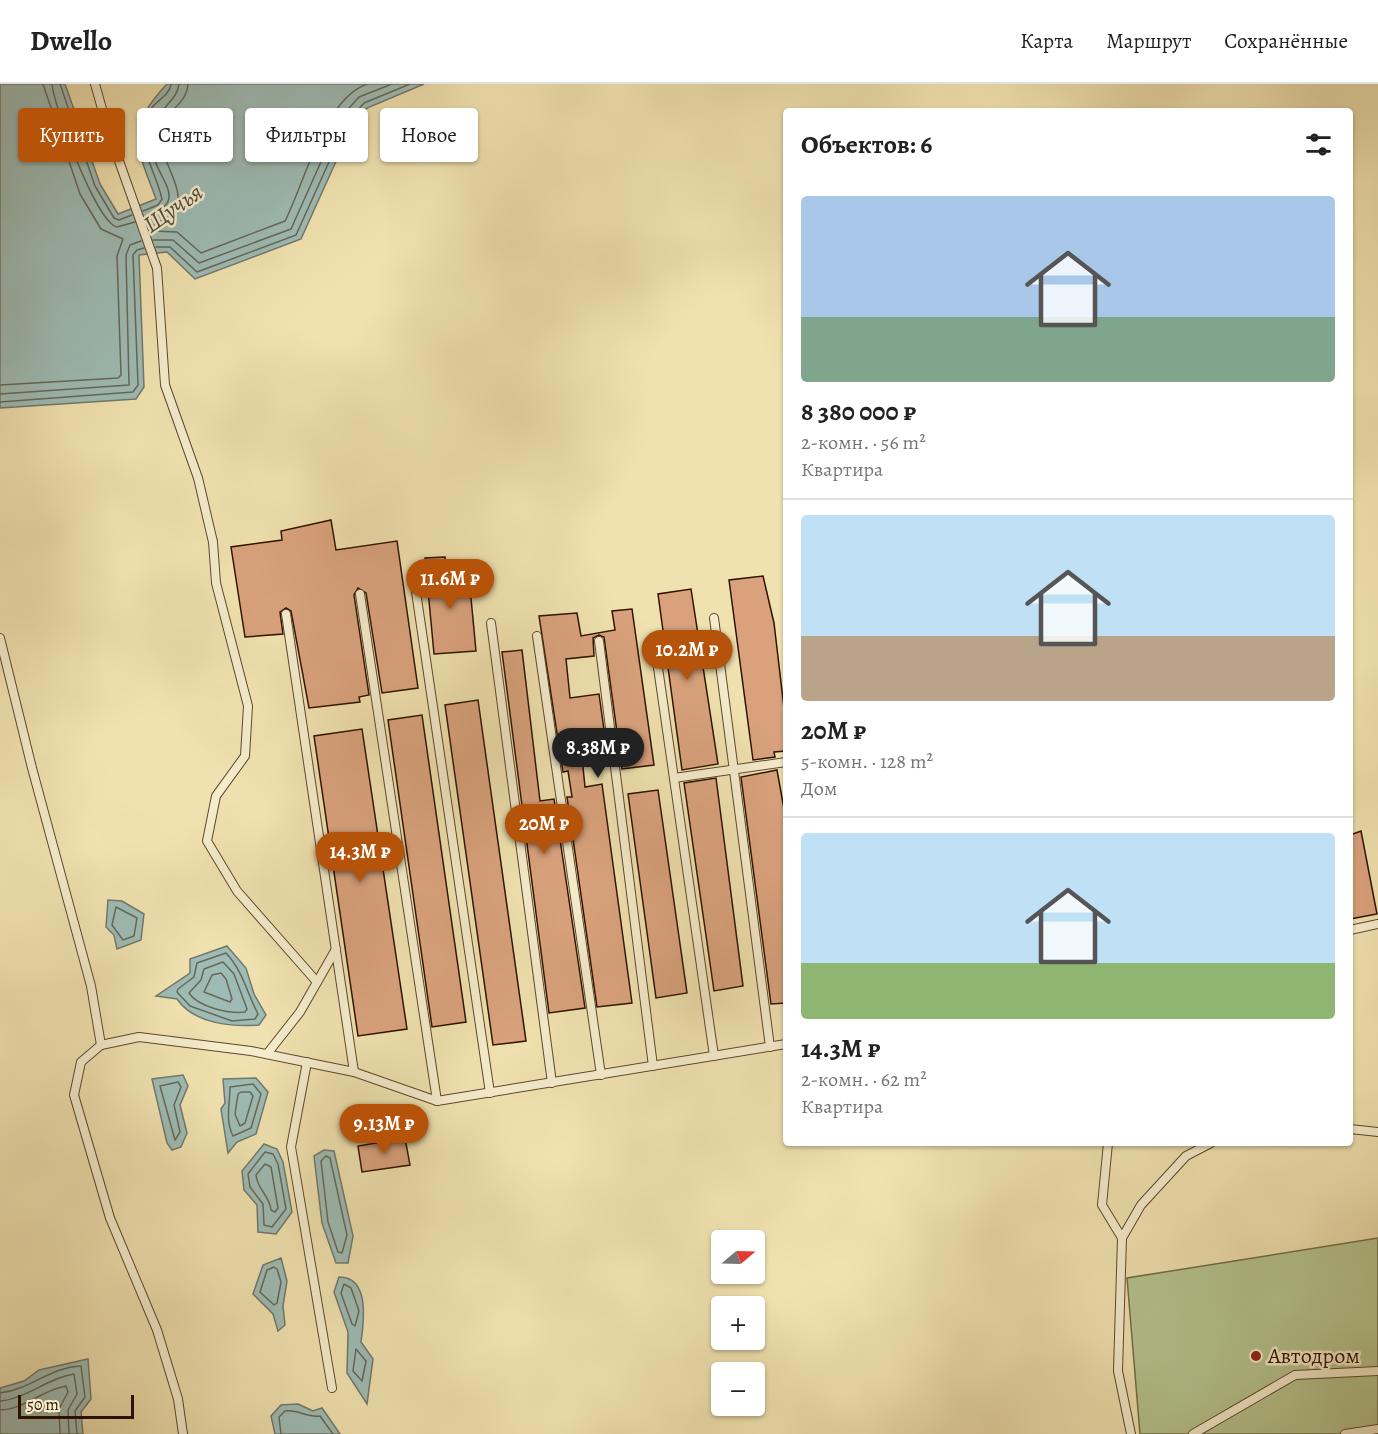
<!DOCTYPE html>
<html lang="ru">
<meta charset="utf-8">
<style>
body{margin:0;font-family:Alegreya,serif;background:#f6f6f6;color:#222;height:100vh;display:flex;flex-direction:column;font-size:22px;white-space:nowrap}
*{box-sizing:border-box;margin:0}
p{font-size:20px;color:#767676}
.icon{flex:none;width:33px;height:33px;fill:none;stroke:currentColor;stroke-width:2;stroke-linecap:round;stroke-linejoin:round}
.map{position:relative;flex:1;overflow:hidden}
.sheet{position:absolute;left:783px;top:24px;width:570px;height:1038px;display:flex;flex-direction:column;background:#fff;border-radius:6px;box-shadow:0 2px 4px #0004}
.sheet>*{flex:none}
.top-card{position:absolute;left:18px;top:24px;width:570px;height:54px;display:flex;gap:12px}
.needle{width:39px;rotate:71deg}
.fabs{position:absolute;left:711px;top:1146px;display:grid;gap:12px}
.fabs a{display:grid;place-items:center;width:54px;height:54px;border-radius:6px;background:#fff;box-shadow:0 2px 4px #0004;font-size:30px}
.scale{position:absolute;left:18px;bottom:15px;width:116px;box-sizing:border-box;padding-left:6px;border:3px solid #2f1300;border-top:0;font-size:16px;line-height:21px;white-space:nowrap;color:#2f1300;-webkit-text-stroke:4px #f5eccc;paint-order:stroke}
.price{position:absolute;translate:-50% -51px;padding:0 14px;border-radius:21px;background:#b45309;color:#fff;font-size:20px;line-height:39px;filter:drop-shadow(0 2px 3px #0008)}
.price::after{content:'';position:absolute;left:50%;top:36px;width:18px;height:14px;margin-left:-9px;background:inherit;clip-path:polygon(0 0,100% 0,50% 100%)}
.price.on{background:#222;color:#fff}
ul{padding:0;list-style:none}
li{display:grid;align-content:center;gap:12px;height:318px;padding:0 18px}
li+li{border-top:2px solid #e0e0e0}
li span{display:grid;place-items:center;height:186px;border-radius:6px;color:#555}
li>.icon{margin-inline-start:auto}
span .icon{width:108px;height:108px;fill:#fffc;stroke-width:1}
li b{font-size:26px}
h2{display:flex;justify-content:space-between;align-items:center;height:72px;padding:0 18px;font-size:26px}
.tag{padding:0 21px;border-radius:6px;background:#fff;box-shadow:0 2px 4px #0004;font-size:21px;line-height:54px}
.tag.on{background:#b45309;color:#fff}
header{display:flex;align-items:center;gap:36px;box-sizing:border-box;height:84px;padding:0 30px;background:#fff;border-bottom:2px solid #e0e0e0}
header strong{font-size:28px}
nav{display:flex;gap:33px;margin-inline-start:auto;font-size:21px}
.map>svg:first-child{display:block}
</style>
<header>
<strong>Dwello</strong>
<nav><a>Карта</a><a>Маршрут</a><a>Сохранённые</a></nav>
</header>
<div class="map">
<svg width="1378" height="1350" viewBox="0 0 1378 1350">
<rect width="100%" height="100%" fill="#f0e2b0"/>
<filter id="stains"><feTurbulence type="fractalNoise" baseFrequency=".00333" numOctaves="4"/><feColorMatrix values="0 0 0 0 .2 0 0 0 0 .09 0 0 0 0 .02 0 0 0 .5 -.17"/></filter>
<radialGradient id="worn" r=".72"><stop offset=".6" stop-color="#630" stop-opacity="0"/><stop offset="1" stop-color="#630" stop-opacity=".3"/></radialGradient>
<!-- green -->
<path fill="#b5c48f" stroke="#726c48" stroke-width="1.5" d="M 1378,1154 L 1378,1350 L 1140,1350 L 1127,1194 Z"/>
<!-- water -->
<g fill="#9ebcb5" stroke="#72786d" stroke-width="1.5">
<path d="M 0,0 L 65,0 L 100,100 L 118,130 L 156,115 C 136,61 124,46 167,0 L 424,0 L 367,24 L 352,42 L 301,155 L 195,195 L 167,168 L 139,171 L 144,303 L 136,315 L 0,324 Z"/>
<path d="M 108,816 L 122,817 L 144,830 L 141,856 L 117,865 L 114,851 L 106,843 Z"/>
<path d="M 227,862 L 246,884 L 254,910 L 266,931 L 259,941 C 232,943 194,940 177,915 L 156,912 L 190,889 L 190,875 Z"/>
<path d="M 183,991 L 188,1002 L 180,1021 L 187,1049 L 181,1063 L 172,1066 L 167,1059 L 152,995 Z"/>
<path d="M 256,994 L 268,1008 L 256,1050 L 237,1058 L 228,1069 L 221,1025 L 225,1019 L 223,995 Z"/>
<path d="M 264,1060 L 277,1065 L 283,1078 L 292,1128 L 276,1150 L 258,1148 L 257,1121 L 244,1106 L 242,1087 Z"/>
<path d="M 324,1066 L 334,1067 L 353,1152 L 348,1179 L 336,1179 L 322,1139 L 314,1072 Z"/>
<path d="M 281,1174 L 287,1197 L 283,1222 L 285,1241 L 278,1247 L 273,1230 L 253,1210 L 263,1181 Z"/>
<path d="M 339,1193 C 370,1193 364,1237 361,1258 L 373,1275 L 367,1320 L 347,1289 L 348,1248 L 334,1208 Z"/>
<path d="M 88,1275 L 91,1315 L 81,1328 L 83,1350 L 0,1350 L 0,1304 L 24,1297 L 39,1286 Z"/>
<path d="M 298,1320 L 313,1327 L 322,1324 L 340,1350 L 275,1350 L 271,1332 L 281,1321 Z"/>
</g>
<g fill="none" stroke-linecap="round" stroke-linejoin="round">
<!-- shore -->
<g stroke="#66685a" stroke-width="1.5">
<path d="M 52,0 C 54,23 96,138 117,143 L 135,138"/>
<path d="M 60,0 L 95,102 L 114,134 L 119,136 L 132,131"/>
<path d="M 188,0 C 187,21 164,27 161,47 C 156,73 188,105 175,126 C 169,137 156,136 150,144 L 152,147 L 177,148 L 201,169 L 285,137 C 305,98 324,15 367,0"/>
<path d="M 143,127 L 158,121 L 162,115 C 155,84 132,57 151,25 C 157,16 170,11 171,0"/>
<path d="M 145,134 C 194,115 153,95 152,62 C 150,24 177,21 179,0"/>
<path d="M 153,156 L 173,156 L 199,179 L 291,145 L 341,33 L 359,13 L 392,0"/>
<path d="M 156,163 L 170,163 L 197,188 L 296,151 L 347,38 L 364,19 L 410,0"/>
<path d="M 0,301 L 118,294 L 121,291 L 117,172 L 123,155 L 101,145 L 80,110 L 43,0"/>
<path d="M 0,310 L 129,301 L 126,171 L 130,161 L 141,157"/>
<path d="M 0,318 L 133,308 L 138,301 L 133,171 L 137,166 L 144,164"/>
<path d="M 116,823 L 137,834 L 134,852 L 123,856 L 112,841 Z"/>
<path d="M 226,869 C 243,887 247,909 258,930 L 255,935 L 232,937 L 190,922 L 177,908 L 178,905 L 194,893 L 197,879 Z"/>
<path d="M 223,878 L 234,890 L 247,925 L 245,928 C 229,930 198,923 189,909 L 201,896 L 204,885 Z"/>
<path d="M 221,889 L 226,895 L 232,915 L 230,918 L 204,908 L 212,891 Z"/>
<path d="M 178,998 L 181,1003 L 174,1021 L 180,1048 L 175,1056 L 160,1002 Z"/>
<path d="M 253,1000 L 261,1010 L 251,1044 L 233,1052 C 225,1036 230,1020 230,1003 Z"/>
<path d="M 241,1008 L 250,1008 L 253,1012 L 245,1039 L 240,1042 L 235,1030 L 238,1010 Z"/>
<path d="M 265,1068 L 273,1070 L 278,1080 L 286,1125 L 272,1143 L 264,1141 L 263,1120 L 250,1103 L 248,1090 Z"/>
<path d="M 326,1072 L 330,1074 L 347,1151 L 342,1169 L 338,1168 L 328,1138 L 321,1077 Z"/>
<path d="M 265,1080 L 271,1083 L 278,1124 L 275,1128 L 271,1126 C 270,1112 257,1105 256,1091 Z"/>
<path d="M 274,1183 L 277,1185 L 281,1198 L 277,1219 L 274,1221 L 260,1208 L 267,1186 Z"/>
<path d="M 344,1200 L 351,1204 L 359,1227 L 355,1242 L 352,1240 L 341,1209 Z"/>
<path d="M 356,1265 L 366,1277 L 362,1297 L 353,1287 Z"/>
<path d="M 0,1309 C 29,1306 51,1283 81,1282 L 85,1313 L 75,1327 L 77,1350"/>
<path d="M 0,1317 C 27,1315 47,1294 74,1290 L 77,1310 L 68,1326 L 69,1350"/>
<path d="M 0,1326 C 25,1325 42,1306 66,1302 L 68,1308 L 59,1325 L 60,1350"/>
<path d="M 281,1350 L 279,1333 L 285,1327 C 298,1325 307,1334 320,1332 L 333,1350"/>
</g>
</g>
<!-- building -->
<g fill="#d9a27d" stroke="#2f1300" stroke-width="1.5">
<path d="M 331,436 L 336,466 L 397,457 L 418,604 L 382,609 L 366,509 L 358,504 L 354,511 L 369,611 L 359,613 L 360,618 L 309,624 L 291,527 L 286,524 L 280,528 L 283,550 L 245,553 L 231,463 L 282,456 L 281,447 Z"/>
<path d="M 445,473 L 447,494 L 469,493 L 476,567 L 434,570 L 425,474 Z"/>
<path d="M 763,492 L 774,539 L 786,641 L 786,667 L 774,668 L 775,673 L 753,676 L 729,496 Z"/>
<path d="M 691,505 L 718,680 L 682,686 L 658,510 Z"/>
<path d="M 632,525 L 654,681 L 622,685 L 604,553 L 599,551 L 593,554 L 594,572 L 566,575 L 570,614 L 599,610 L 606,660 L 581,663 L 585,703 L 602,700 L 632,919 L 597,923 L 567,713 L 572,713 L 568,687 L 563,688 L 539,532 L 577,529 L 581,552 L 615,546 L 612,527 Z"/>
<path d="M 522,566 L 540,717 L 554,715 L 585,924 L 549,929 L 502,568 Z"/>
<path d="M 478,616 L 526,957 L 493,961 L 445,621 Z"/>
<path d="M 422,631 L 466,938 L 432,943 L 388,636 Z"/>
<path d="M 362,645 L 407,945 L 358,952 L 314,652 Z"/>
<path d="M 777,686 L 786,736 L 786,919 L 771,920 L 741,693 Z"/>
<path d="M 716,694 L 743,902 L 714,907 L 684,699 Z"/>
<path d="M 658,706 L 687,909 L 656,914 L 628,710 Z"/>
<path d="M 1361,747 L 1377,830 L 1350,835 L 1350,751 Z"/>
<path d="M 405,1054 L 410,1081 L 362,1088 L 358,1062 Z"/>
</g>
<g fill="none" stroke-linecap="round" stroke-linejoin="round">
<!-- service casing -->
<g stroke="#5f472c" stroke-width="10">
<g id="service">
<path d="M 95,0 L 108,46 L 157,184 L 165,301 L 198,394 L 213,458 L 216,499 L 248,622 L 245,672 L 216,712 L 207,757 L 237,807 L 317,898"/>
<path d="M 415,501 L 490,1009"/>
<path d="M 360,510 L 437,1017"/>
<path d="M 286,530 L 354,988"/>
<path d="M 714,534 L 770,963"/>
<path d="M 491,539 L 552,999"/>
<path d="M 537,552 L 601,991"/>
<path d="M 0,554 L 32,684 L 91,902 L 101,961"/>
<path d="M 654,556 L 714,972"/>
<path d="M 599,557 L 653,982"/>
<path d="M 674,694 L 786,678"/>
<path d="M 1350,846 L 1378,840"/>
<path d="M 267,970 L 300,928 L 336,865"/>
<path d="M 307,978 L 291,1063 L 332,1304"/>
<path d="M 1350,1045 L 1378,1048"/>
<path d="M 1108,1059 L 1102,1121 L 1122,1154 L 1118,1287 L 1131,1350"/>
<path d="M 1122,1154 L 1141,1121 L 1186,1072 L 1211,1059"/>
<path d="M 183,1350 L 178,1315 L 157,1246 L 110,1134 L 74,1011 L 81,978 L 101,961 L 139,953 L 251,967 L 354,988 L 437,1017 L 786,960"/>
<path d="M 1193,1350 L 1295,1291 L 1378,1287"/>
<path d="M 1345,1350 L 1378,1345"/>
</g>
</g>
<!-- service -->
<use href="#service" stroke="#f5eccc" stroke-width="8"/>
</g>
<!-- markers -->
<circle fill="#8f2418" stroke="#f5eccc" stroke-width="2" cx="1256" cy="1272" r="6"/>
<g text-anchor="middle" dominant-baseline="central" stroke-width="5" stroke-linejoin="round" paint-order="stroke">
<!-- poi labels -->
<g font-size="22" fill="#2f1300" stroke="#f5eccc" text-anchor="start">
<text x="1268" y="1272">Автодром</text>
</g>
<!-- water labels -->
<g font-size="24" font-style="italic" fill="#564e3f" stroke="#f5eccc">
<text transform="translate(173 124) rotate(-35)">Щучья</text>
</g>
</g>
<rect width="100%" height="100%" filter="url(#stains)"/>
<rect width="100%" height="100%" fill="url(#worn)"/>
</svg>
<div class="fabs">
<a><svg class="needle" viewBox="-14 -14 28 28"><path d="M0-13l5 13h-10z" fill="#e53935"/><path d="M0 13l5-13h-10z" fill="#767676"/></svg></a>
<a>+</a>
<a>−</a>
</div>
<div class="scale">50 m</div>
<b class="price" style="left:450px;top:526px">11.6M ₽</b>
<b class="price" style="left:687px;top:597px">10.2M ₽</b>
<b class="price on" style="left:598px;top:695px">8.38M ₽</b>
<b class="price" style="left:544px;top:771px">20M ₽</b>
<b class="price" style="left:360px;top:799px">14.3M ₽</b>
<b class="price" style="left:384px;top:1071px">9.13M ₽</b>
<div class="top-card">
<a class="tag on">Купить</a>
<a class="tag">Снять</a>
<a class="tag">Фильтры</a>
<a class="tag">Новое</a>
</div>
<section class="sheet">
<h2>Объектов: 6<svg class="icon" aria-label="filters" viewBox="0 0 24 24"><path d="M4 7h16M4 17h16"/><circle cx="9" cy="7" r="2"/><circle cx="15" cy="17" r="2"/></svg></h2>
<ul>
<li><span style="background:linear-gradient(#a9c7e8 65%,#7fa58c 0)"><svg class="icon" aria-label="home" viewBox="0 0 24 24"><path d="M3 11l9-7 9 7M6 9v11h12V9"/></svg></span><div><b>8 380 000 ₽</b><p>2-комн. · 56 m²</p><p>Квартира</p></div></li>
<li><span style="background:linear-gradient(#bfe0f5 65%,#b9a48a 0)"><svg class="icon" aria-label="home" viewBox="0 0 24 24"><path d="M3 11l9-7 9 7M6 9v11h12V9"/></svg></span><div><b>20M ₽</b><p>5-комн. · 128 m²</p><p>Дом</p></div></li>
<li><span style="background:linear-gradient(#bfe0f5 70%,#8fb573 0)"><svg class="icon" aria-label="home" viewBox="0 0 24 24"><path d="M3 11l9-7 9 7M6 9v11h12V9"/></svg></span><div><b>14.3M ₽</b><p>2-комн. · 62 m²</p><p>Квартира</p></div></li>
</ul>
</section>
</div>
